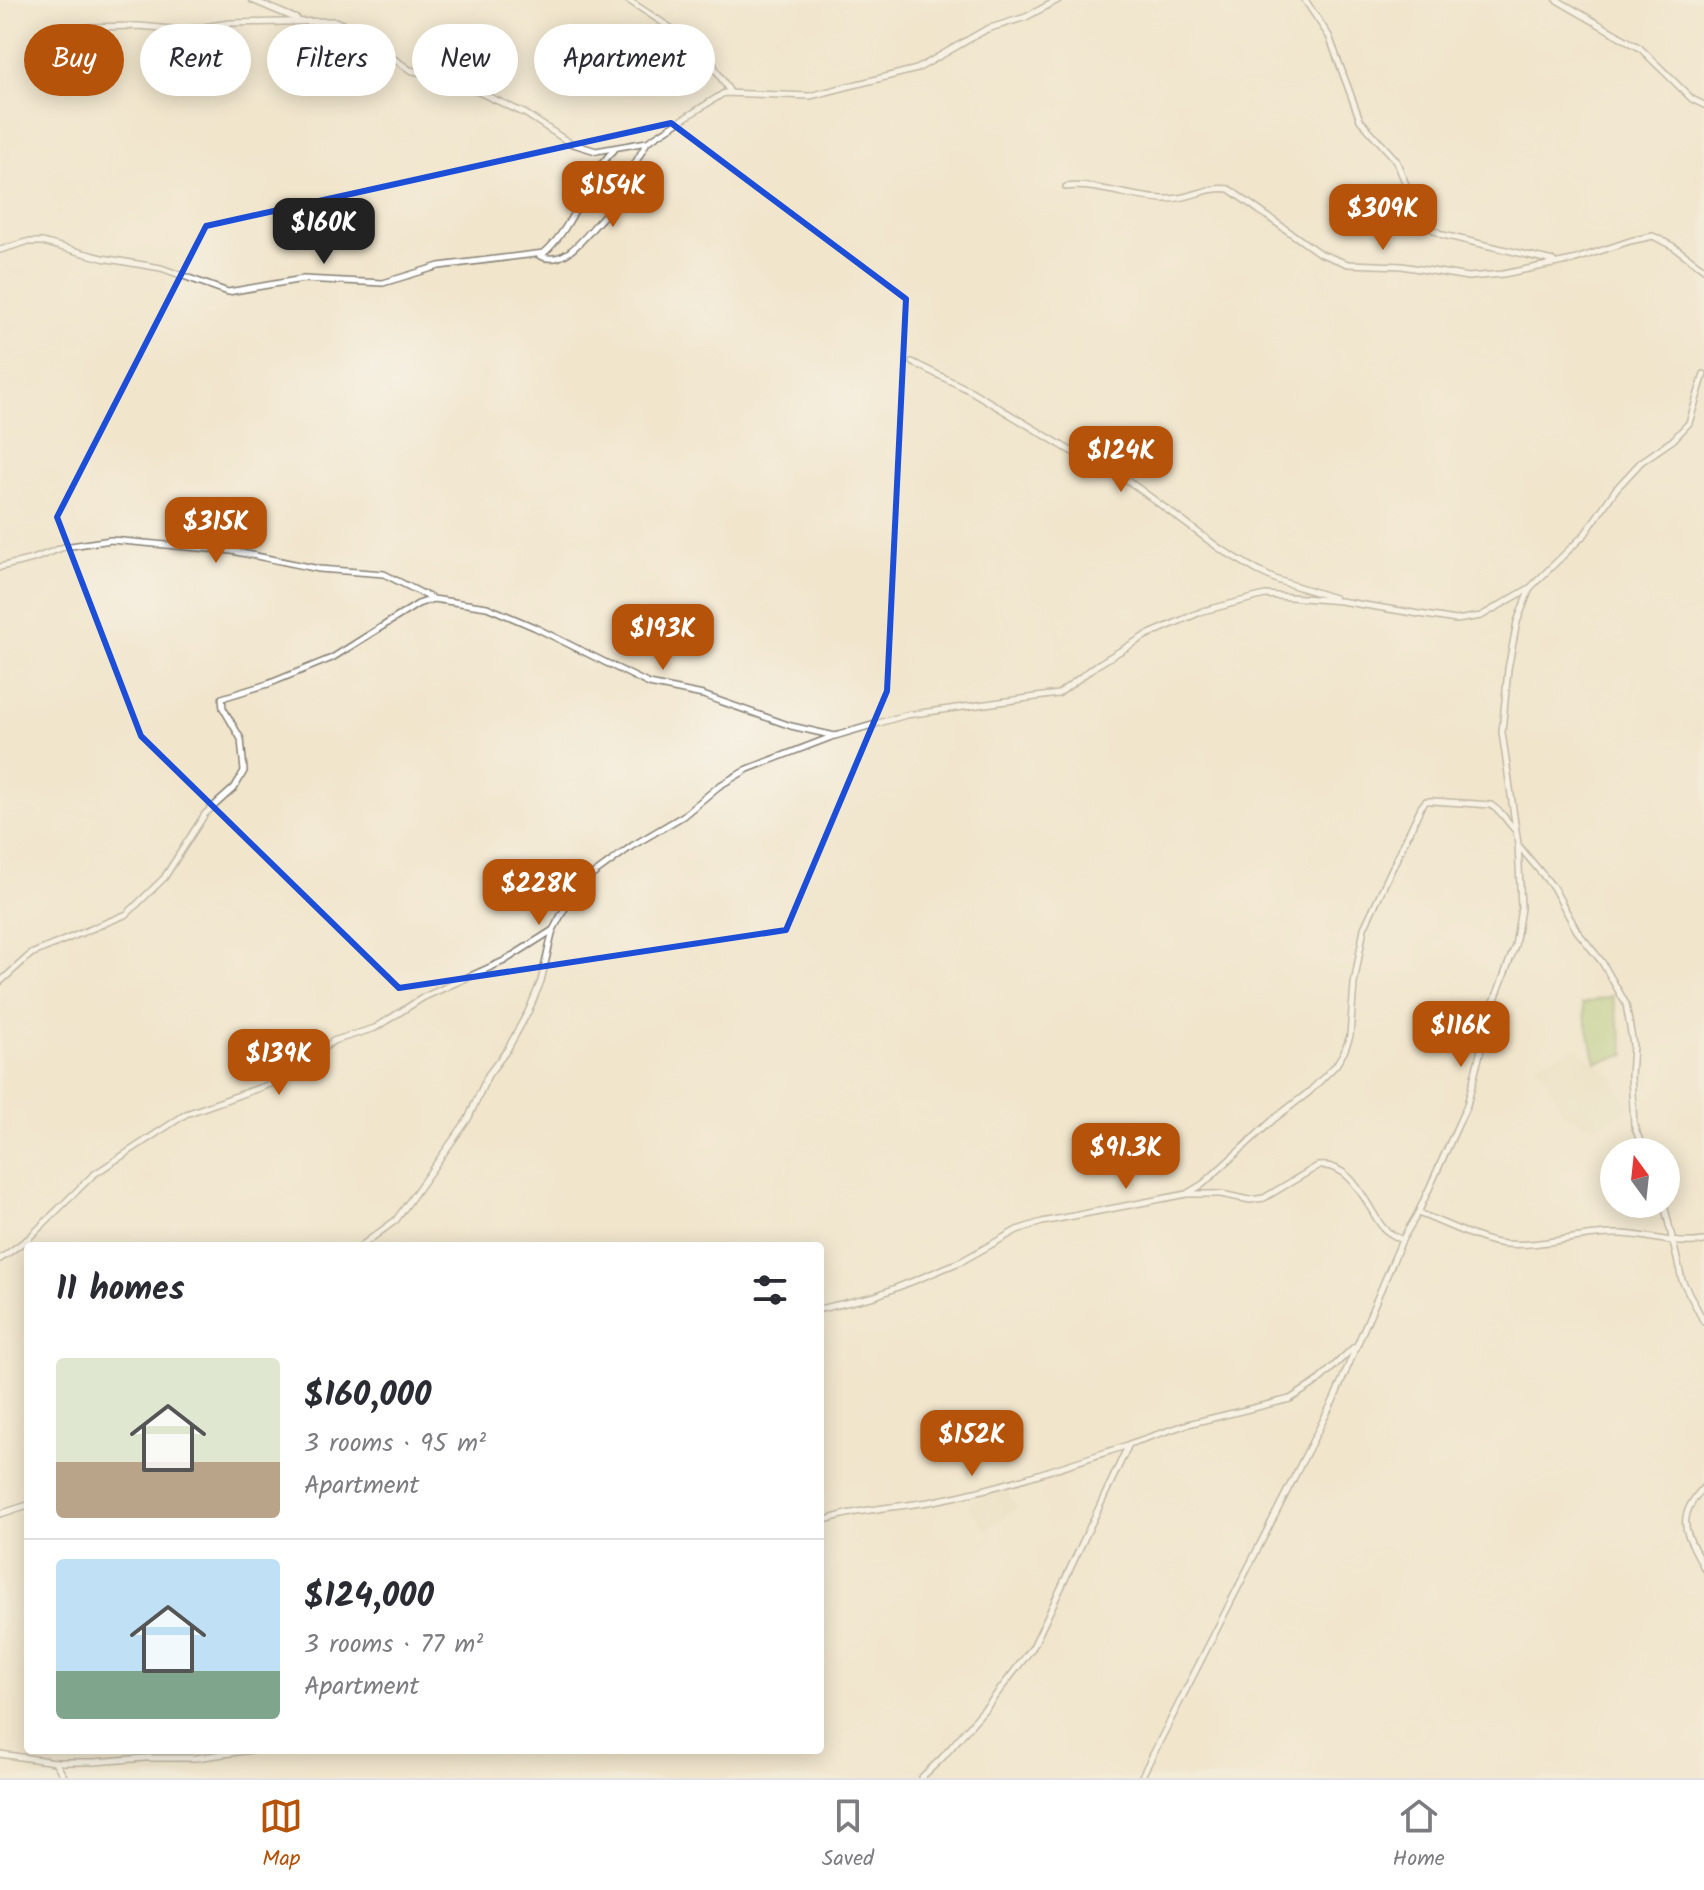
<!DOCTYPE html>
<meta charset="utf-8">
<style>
body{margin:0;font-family:Kalam,sans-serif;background:#f2f2f3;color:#2b2b33;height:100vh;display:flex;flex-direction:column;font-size:30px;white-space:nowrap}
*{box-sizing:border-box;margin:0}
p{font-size:26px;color:#7c7c81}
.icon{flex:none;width:44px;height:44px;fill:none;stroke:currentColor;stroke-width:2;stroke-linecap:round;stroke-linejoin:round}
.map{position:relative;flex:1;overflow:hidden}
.details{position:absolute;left:24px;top:1242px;width:800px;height:512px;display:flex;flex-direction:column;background:#fff;border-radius:8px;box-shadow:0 4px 20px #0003}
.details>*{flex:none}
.top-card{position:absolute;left:24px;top:24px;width:800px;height:72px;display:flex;gap:16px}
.needle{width:52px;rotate:345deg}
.fabs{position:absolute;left:1600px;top:1138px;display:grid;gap:16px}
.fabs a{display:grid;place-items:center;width:80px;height:80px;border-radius:50%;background:#fff;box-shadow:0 4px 20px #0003;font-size:40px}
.price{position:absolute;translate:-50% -68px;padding:0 18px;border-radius:16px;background:#b45309;color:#fff;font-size:26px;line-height:52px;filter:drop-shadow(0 2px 4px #0008)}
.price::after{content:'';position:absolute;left:50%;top:48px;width:24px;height:18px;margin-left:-12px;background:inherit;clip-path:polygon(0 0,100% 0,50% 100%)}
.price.on{background:#222;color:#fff}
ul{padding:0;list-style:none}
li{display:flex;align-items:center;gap:24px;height:200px;padding:0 32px}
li+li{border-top:2px solid #e1e1e2}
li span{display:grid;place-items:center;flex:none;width:224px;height:160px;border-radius:8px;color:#555}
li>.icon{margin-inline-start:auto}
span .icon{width:96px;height:96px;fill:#fffc;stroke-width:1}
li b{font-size:34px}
h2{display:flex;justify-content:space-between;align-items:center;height:96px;padding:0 32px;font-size:34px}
.pill{padding:0 28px;border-radius:36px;background:#fff;box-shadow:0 4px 20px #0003;font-size:28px;line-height:72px}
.pill.on{background:#b45309;color:#fff}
.dock{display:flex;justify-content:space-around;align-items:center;height:112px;border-top:2px solid #e1e1e2;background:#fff;font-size:22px;color:#7c7c81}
.dock a{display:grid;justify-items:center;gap:4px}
.dock .on{color:#b45309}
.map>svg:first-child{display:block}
</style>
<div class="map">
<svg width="1704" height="1778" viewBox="0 0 1704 1778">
<rect width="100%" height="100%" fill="#f7f3e8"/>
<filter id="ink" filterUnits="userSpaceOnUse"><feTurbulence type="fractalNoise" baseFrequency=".0125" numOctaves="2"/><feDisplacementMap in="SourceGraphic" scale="16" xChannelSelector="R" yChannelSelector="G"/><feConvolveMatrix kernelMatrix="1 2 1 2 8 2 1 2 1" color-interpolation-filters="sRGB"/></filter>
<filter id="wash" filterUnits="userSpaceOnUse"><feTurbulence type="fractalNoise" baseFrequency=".006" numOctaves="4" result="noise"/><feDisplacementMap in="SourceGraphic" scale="32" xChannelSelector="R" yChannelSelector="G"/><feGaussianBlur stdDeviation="1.8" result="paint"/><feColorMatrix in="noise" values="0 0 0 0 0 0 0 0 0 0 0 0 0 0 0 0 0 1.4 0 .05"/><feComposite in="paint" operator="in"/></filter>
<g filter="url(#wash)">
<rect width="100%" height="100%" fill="#f1e5cc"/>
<!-- built -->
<g fill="#e3dbba">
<path d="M 1576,1047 L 1614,1077 L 1628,1109 L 1595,1127 L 1563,1112 L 1537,1063 Z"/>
<path d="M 1003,1487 L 1017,1507 L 986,1530 L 968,1505 L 990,1489 L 994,1493 Z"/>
</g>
<!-- green -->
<path fill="#a3c56f" stroke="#607046" stroke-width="2" d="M 1612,996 L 1626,1055 L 1596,1062 L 1582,1004 Z"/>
</g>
<g filter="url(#ink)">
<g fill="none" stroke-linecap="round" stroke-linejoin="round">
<!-- minor casing -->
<g stroke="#868074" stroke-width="8">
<g id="minor">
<path d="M 252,0 L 297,19"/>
<path d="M 628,0 L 708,52 L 716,70 L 730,92"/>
<path d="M 1305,0 L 1329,36 L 1360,120 L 1396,160 L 1418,214 L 1425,225 L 1443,235 L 1553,261"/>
<path d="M 1557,0 L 1640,48 L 1692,99 L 1704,105"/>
<path d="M 70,40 L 82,29 L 88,27 L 139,26 L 183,30 L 230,23 L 335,21 L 347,26 L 410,70 L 457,82 L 526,114 L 570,143 L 596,151 L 647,142 L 724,93 L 810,96 L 917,69 L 987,29 L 1026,17 L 1058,0"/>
<path d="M 1066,187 C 1097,183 1134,199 1166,199 C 1188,200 1207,186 1229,189 L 1319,253 L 1348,264 L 1402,266 L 1468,277 L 1503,274 L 1573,260 L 1630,241 L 1653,236 L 1674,247 L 1704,269"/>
<path d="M 0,250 L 26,242 L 42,242 L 102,258 L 161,268 L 228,292 L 303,279 L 383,283 L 439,266 L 544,253 C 576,225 584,179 614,150"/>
<path d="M 540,256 C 570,269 591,225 609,211 C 614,207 621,205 626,201 L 633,167 L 646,144"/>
<path d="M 912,362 L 971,391 L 1071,451 L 1111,468 L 1219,548 L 1258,571 L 1277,580 L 1334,598"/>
<path d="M 0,567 L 33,559 L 64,547 L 111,540 L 232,551 L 319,569 L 384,574 L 433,599"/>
<path d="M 1518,845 L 1553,887 L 1577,931 L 1602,962 L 1626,1004 L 1633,1045 L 1631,1076 L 1634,1125 L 1644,1152"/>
<path d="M 0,982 L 31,954 L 127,914 L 164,878 L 205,814 L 235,787 L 244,771 L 241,739 L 223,708 L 222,698 L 268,684 L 332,658 L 418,604 L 433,599 L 487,607 L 534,627 L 649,684 L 703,695 L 791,726 L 835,736 L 906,715 L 1058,694 L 1097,665 L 1145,636 L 1203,611 L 1265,595 L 1340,601 L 1456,620 L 1481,616 L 1530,588"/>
<path d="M 1188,1193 L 1203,1184 L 1274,1119 L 1309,1092 L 1336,1065 L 1344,1052 L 1350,1036 L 1354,984 L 1364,928 L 1421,807 L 1426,801 L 1433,801 L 1491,805 L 1501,813 L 1514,829"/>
<path d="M 1664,1204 L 1682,1280 L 1704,1322"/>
<path d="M 1418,1213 C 1440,1221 1484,1243 1506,1244 C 1544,1247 1580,1233 1618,1234 C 1649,1234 1672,1246 1704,1241"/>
<path d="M 361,1246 L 396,1220 L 468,1119 L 488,1075 L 507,1050 L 529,1010 L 541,981 L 553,930 L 573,893 L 583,882 L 632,846 L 683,816 L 719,786 L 748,769 L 834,736"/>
<path d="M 0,1259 L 29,1238 L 93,1175 L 186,1114 L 273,1083 L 292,1073 L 333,1041 L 375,1028 L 424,997 L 504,961 L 553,930"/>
<path d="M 820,1309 L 875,1296 L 916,1280 L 962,1261 L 1017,1230 L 1042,1222 L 1187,1194 L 1221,1194 L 1250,1200 L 1264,1198 L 1318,1166 C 1352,1162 1365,1203 1381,1225 C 1385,1232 1395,1236 1402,1240"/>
<path d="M 1704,1487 C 1673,1520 1687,1533 1704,1568"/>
<path d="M 0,1514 L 28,1505"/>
<path d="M 820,1522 C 857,1508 896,1508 934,1501 C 1001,1488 1064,1466 1128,1445"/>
<path d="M 0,1754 L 55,1762 L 94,1762 L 145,1758 L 196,1758 L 252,1750"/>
<path d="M 55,1762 L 65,1778"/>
<path d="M 921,1778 L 942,1758 L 989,1704 L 1033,1647 L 1129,1444 L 1188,1424 L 1290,1399 L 1317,1382 L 1354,1347"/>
<path d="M 1141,1778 L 1334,1399 L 1402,1240 L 1418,1213 L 1467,1105 L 1491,1010 L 1515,946 L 1521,908 L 1518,844 L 1502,732 L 1508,669 L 1517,622 L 1530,588 L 1585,534 L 1616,489 L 1641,462 L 1673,440 L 1689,423 L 1704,374"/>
</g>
</g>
<!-- minor -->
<use href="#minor" stroke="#fff" stroke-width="5"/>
</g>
</g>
<!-- marked area -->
<path d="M0 0H1704V1778H0ZM 671,123 L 906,299 L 887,691 L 786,930 L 399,988 L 141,736 L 57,517 L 206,226 Z" fill="#f1e5cc" fill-opacity=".55" fill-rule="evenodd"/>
<path fill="none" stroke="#1d4ed8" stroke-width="6" stroke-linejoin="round" d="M 671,123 L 906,299 L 887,691 L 786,930 L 399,988 L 141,736 L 57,517 L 206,226 Z"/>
</svg>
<div class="fabs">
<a><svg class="needle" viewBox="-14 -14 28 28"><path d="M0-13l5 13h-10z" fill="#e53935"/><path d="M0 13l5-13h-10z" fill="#7c7c81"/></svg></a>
</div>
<b class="price" style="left:613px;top:229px">$154K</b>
<b class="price" style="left:1383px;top:252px">$309K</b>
<b class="price on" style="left:324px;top:266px">$160K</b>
<b class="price" style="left:1121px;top:494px">$124K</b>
<b class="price" style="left:216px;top:565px">$315K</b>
<b class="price" style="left:663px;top:672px">$193K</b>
<b class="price" style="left:539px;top:927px">$228K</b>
<b class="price" style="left:1461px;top:1069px">$116K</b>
<b class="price" style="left:279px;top:1097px">$139K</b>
<b class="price" style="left:1126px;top:1191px">$91.3K</b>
<b class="price" style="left:972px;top:1478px">$152K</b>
<div class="top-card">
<a class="pill on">Buy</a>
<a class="pill">Rent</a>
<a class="pill">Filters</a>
<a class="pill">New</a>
<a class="pill">Apartment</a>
</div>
<section class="details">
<h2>11 homes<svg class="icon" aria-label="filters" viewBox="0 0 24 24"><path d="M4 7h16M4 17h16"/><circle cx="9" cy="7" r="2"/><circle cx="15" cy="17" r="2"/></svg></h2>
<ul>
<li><span style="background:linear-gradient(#dfe7d0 65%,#b9a48a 0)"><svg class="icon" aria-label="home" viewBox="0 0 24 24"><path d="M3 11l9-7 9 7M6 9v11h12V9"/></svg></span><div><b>$160,000</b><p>3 rooms · 95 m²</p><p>Apartment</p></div></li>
<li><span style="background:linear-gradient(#bfe0f5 70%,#7fa58c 0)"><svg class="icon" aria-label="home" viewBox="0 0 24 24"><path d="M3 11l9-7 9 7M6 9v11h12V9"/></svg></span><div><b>$124,000</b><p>3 rooms · 77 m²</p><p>Apartment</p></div></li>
</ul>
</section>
</div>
<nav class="dock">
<a class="on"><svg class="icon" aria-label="map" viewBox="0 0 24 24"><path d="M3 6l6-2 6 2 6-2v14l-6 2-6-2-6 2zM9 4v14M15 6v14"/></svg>Map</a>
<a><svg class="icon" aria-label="saved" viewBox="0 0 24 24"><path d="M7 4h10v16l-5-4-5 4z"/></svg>Saved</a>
<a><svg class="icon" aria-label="home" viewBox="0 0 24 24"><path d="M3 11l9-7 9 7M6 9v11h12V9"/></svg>Home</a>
</nav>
